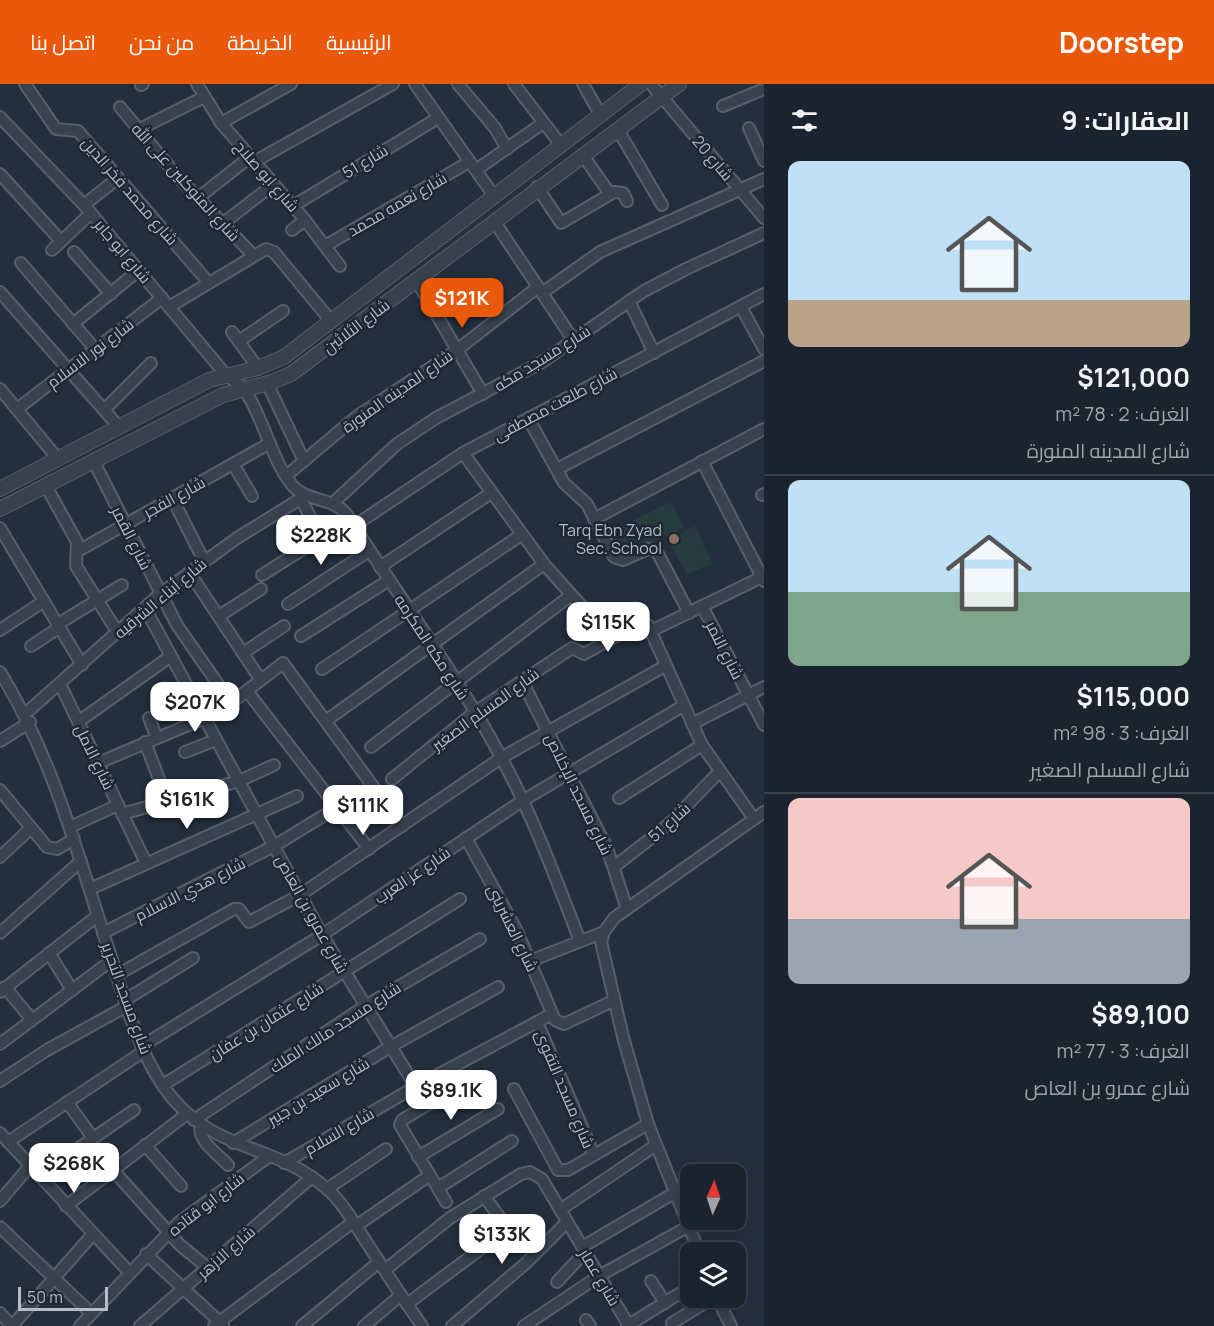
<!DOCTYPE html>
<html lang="ar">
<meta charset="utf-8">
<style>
body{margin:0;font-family:Manrope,Cairo,sans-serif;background:#242b36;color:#f1f3f6;direction:rtl;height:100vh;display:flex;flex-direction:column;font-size:22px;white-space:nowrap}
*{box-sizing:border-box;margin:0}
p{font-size:20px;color:#a0a4aa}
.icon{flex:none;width:33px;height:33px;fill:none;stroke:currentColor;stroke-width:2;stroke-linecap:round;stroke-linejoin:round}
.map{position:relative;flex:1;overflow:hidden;direction:ltr}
.drawer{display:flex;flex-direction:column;background:#1b232e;width:450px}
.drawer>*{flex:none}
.needle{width:39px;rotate:3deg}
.fabs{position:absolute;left:680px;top:1080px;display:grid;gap:12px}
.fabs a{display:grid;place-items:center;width:66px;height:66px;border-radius:12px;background:#1b232e;box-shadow:0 3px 15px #0003,0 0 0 2px #39404a;font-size:30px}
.scale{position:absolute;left:18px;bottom:15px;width:90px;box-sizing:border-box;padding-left:6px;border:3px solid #b4bcc9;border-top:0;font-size:16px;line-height:21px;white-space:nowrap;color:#b4bcc9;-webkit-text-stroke:4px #1d2633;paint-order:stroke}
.price{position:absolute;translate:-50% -51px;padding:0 14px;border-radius:12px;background:#fff;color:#222;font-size:20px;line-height:39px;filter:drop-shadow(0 2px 3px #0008)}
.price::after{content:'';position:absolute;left:50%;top:36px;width:18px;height:14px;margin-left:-9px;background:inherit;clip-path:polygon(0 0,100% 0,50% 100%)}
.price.on{background:#ea580c;color:#fff}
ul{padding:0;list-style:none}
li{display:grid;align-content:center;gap:12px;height:318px;padding:0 24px}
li+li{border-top:2px solid #39404a}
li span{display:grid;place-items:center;height:186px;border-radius:12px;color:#555}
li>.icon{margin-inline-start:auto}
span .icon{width:108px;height:108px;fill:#fffc;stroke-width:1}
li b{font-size:26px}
h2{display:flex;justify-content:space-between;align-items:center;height:72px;padding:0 24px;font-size:26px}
header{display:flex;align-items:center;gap:36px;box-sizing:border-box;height:84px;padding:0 30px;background:#ea580c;color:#fff}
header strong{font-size:28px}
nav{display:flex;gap:33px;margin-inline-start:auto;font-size:21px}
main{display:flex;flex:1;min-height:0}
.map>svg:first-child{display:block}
</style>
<header>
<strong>Doorstep</strong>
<nav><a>الرئيسية</a><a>الخريطة</a><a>من نحن</a><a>اتصل بنا</a></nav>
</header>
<main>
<section class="drawer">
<h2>العقارات: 9<svg class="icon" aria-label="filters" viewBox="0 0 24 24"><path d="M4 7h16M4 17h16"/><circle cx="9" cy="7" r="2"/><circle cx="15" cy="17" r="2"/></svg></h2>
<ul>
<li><span style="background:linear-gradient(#bfe0f5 75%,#b9a48a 0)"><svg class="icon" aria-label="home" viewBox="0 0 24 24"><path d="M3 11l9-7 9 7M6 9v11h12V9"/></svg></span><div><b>$121,000</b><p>الغرف: 2 · 78 m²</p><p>شارع المدينه المنورة</p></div></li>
<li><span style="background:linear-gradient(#bfe0f5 60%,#7fa58c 0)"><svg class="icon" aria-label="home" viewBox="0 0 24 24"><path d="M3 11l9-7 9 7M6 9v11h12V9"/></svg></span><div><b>$115,000</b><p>الغرف: 3 · 98 m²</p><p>شارع المسلم الصغير</p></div></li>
<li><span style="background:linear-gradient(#f6c9c9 65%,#9aa5b1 0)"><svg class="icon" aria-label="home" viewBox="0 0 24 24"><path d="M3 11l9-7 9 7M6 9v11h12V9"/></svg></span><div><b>$89,100</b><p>الغرف: 3 · 77 m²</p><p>شارع عمرو بن العاص</p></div></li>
</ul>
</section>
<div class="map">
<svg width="764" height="1242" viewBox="0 0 764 1242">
<rect width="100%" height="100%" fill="#242f3e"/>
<!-- green -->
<g fill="#263c3f">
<path d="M 670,418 L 684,443 L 623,472 L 610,448 Z"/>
<path d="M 695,442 L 712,479 L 687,491 L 668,456 Z"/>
</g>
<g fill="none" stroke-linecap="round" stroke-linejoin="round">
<!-- minor casing -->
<g stroke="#565f6c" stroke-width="14">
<g id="minor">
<path d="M 25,0 L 56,45 L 78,47 L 209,199"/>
<path d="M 197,0 L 221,39 L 305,136 L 340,182"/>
<path d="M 415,0 L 494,112"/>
<path d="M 458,0 L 495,44 L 507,65"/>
<path d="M 514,0 L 561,61"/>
<path d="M 583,0 L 600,30"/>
<path d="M 651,0 L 764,134"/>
<path d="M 141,1 L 143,0"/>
<path d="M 723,22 L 764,5"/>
<path d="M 120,23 L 177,92 L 253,171"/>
<path d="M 0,33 L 84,121 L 226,291 C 232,295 240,300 244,305 C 264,334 270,373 292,401 C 307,419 333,412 347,431 C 398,512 456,589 501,673 C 533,732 556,795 580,857"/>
<path d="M 221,39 L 291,0"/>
<path d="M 749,44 L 764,77"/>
<path d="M 138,46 L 204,13"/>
<path d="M 618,46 L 662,121"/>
<path d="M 584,73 L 610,110"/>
<path d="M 254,78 L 393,0"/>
<path d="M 476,86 L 543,39"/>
<path d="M 0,90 L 61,157"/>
<path d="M 537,103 L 561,139 L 614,108 L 623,109 L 627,117"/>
<path d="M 198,114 L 250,73"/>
<path d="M 84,121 L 118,94"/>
<path d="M 293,122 L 438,34"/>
<path d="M 494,137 L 574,257"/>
<path d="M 222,140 L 274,100"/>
<path d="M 292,146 L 305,136"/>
<path d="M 325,162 L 469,78"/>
<path d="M 52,166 L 91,129"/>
<path d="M 74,168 L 111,210"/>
<path d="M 21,179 L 95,265"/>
<path d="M 416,196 L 483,310"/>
<path d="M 0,208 L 119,343"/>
<path d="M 542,209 L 600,168 L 764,95"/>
<path d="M 629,217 L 654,269"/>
<path d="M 169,223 L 266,165 L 274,168 L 331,237"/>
<path d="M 741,223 L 764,265"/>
<path d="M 73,240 L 139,186"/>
<path d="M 232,248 L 258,284"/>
<path d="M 239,257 L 283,227"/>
<path d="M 267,299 L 304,377"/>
<path d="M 0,305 L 58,375"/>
<path d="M 17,325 L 162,214"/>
<path d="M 105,325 L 151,279"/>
<path d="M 528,334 L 564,399 L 587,420 L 614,473 L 623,476 L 648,465 L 656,466 L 689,529"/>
<path d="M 463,369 L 544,480 L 611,555 L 640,539 L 648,541 L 702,661 L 754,735"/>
<path d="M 702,377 L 764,497"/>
<path d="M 94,378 L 177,541 L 231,619"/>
<path d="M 233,380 L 252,412"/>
<path d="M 557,385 L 764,277"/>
<path d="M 286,392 L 356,333 L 457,266 L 538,203"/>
<path d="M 46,402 L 77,458 L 76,482 L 118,549"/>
<path d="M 762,411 L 764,410"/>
<path d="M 172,414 L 204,477"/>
<path d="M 333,419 L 397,360 L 436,334 L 542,278 L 644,207 L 686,185 L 764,149"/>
<path d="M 594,435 L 764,345"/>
<path d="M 354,442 L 463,369 L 764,210"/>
<path d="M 0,444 L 82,581"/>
<path d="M 78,467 L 270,359"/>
<path d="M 380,483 L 491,409"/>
<path d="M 189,488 L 260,595"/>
<path d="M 262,491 L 319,455 L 319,450 L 301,415"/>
<path d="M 288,520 L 369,467"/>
<path d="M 702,522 L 764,641"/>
<path d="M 145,524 L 322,851 L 427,1021 L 402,1036 L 400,1041 L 446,1118"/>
<path d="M 219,532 L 261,505"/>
<path d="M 58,540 L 122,501"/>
<path d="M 0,546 L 44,517"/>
<path d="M 651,547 L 762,493"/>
<path d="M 301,552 L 389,496"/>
<path d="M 31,562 L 60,543"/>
<path d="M 243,569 L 284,542"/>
<path d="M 322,585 L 521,451"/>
<path d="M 0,588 C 53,674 78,771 109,867 C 124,912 136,962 163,1002 C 210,1070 272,1057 326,1104 C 344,1119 356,1143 369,1162 C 386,1189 404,1216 422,1242"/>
<path d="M 522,597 L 607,764 L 627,825"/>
<path d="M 60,600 L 146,779"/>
<path d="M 247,607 L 369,765"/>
<path d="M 25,630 L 160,510 L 237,454 L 305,412"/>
<path d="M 149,634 L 157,654"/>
<path d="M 327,636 L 544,480"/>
<path d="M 78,638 L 171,572"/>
<path d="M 692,640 L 764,603"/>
<path d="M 0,657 L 30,638"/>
<path d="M 145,658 L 159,695"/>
<path d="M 371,663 L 570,512"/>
<path d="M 185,668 L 216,656"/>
<path d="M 98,679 L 205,634 L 231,619 L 283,579 L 402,742"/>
<path d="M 392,695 L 475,628 L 572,564 L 584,570 L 611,555"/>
<path d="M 0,706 L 47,763 L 57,765 L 74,755"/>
<path d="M 619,714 L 702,661"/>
<path d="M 122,730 L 239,697 L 274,681"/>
<path d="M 70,743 L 118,721"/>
<path d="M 466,754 L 516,845 L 555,936 L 564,940 L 613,917"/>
<path d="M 0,773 L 30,745"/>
<path d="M 614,783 L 669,740 L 719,688"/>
<path d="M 90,805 L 297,712"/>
<path d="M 0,849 L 81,777"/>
<path d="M 103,849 L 274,762 L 338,723"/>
<path d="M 49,869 L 72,906"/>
<path d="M 530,877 L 604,848"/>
<path d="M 117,891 L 234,825 L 239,825 L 249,838 L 300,811 L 501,674 L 665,582"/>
<path d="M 5,903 L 32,936"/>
<path d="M 0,908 L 97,832"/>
<path d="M 125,916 L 193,874"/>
<path d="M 537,938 L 594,1071"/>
<path d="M 0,960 L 112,876"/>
<path d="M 142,962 L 322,851 L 522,717 L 683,622"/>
<path d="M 0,997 L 47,966 L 127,922"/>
<path d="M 163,1001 L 460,815"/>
<path d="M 514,1005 L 558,1086 L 568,1086 L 648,1040"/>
<path d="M 67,1018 L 93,1054"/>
<path d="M 427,1021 L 474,995"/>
<path d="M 194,1036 L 365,922 L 480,855"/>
<path d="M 201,1041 C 196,1056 219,1071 228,1081"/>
<path d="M 0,1049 L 129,1188"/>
<path d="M 8,1058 L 144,967"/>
<path d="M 233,1059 L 390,963 L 498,903"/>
<path d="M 145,1061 L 181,1102"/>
<path d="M 418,1073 L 498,1025"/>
<path d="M 63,1075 L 134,1026"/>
<path d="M 284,1079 L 415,1003 L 552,930"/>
<path d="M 112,1085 L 180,1161 L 208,1184"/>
<path d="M 438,1104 L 512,1057"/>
<path d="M 327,1105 L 386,1065"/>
<path d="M 484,1112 L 515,1154"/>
<path d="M 0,1117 L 30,1082"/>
<path d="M 66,1122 L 187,1030"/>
<path d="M 560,1126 L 656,1061"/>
<path d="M 356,1142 L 430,1091"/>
<path d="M 0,1143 L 91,1229"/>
<path d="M 582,1163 L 676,1108"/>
<path d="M 699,1168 L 648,1040 L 623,953 L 601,858 L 604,848 L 614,834 L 764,728"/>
<path d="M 146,1170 L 223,1241"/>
<path d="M 385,1186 L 450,1134 L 521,1090 L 530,1088 L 542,1095 L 629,1242"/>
<path d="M 651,1197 L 665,1219"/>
<path d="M 557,1198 L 585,1168"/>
<path d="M 717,1214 L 731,1242"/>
<path d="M 407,1220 L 490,1158"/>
<path d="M 0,1229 L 12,1242"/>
<path d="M 586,1236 L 590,1242"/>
<path d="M 672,1239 L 713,1214"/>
<path d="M 12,1242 L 93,1150"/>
<path d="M 80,1242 L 178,1139 L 268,1073"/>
<path d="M 140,1242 L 312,1093"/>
<path d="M 214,1242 L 353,1138"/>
<path d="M 302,1242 L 379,1178"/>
<path d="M 364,1242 L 401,1211"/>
<path d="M 452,1242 L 525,1180 L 567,1138"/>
<path d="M 524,1242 L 599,1192 L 689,1142"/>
<path d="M 627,1242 L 690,1203"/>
</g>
</g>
<!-- tertiary casing -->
<g stroke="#565f6c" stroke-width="16">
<g id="tertiary">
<path d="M 0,405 L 209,296 L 258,284 L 284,273 L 641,0"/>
<path d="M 0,425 L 223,311 L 272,298 L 291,290 L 679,0"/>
</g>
</g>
<!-- minor -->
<use href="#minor" stroke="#38414e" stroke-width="10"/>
<!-- tertiary -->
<use href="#tertiary" stroke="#38414e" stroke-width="14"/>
</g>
<!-- markers -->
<circle fill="#8d6e63" stroke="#1d2633" stroke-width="2" cx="674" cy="455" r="6"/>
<g text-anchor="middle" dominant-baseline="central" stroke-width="5" stroke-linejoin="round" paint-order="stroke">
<!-- street labels -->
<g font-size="16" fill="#b4bcc9" stroke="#1d2633">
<text transform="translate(713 74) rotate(50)">شارع 20</text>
<text transform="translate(365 77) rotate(-31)">شارع 51</text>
<text transform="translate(267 92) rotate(49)">شارع ابو صلاح</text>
<text transform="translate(186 98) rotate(48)">شارع المتوكلين على الله</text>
<text transform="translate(130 107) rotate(49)">شارع محمد فخر الدين</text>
<text transform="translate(397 120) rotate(-30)">شارع نعمه محمد</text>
<text transform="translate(123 167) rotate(50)">شارع ابو جابر</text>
<text transform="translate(356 242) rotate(-37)">شارع الثلاثين</text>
<text transform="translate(90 269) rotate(-37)">شارع نور الاسلام</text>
<text transform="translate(542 274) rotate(-32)">شارع مسجد مكه</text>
<text transform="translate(397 307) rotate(-35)">شارع المدينه المنورة</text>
<text transform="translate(555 320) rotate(-28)">شارع طلعت مصطفى</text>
<text transform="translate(174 413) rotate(-29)">شارع الفجر</text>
<text transform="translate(132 454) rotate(63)">شارع القمر</text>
<text transform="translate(160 514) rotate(-40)">شارع أبناء الشرقيه</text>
<text transform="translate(432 563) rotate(57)">شارع مكه المكرمه</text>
<text transform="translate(725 566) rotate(63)">شارع النمر</text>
<text transform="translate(485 625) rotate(-36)">شارع المسلم الصغير</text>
<text transform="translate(95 673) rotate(64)">شارع الامل</text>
<text transform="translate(579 710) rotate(64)">شارع مسجد الإخلاص</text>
<text transform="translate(669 738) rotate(-42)">شارع 51</text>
<text transform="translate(412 791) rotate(-34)">شارع عز العرب</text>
<text transform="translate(190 805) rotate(-27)">شارع هدي الاسلام</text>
<text transform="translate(312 830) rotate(61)">شارع عمرو بن العاص</text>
<text transform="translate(513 844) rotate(64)">شارع العشرينى</text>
<text transform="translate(127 914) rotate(70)">شارع مسجد التحرير</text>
<text transform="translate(266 937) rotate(-32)">شارع عثمان بن عفان</text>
<text transform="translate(335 943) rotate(-33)">شارع مسجد مالك الملك</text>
<text transform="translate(565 1005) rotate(67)">شارع مسجد التقوى</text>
<text transform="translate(318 1007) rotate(-31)">شارع سعيد بن جبير</text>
<text transform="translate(339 1047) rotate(-30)">شارع السلام</text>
<text transform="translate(206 1120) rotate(-38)">شارع ابو قتاده</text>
<text transform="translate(226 1168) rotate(-41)">شارع الازهر</text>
<text transform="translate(600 1193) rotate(59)">شارع عمار</text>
</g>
<!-- poi labels -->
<g font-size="16" fill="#b4bcc9" stroke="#1d2633" text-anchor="end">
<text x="662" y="446">Tarq Ebn Zyad<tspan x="662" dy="18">Sec. School</tspan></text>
</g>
</g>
</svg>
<div class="fabs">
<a><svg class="needle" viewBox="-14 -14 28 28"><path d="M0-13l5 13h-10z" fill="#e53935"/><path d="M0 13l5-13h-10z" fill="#a0a4aa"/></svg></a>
<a><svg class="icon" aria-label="layers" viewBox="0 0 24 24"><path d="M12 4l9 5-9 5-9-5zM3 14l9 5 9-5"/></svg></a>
</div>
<div class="scale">50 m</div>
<b class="price on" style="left:462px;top:245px">$121K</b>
<b class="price" style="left:321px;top:482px">$228K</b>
<b class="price" style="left:608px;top:569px">$115K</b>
<b class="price" style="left:195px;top:649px">$207K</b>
<b class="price" style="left:187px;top:746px">$161K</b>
<b class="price" style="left:363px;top:752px">$111K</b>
<b class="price" style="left:451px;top:1037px">$89.1K</b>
<b class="price" style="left:74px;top:1110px">$268K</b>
<b class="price" style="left:502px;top:1181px">$133K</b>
</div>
</main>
